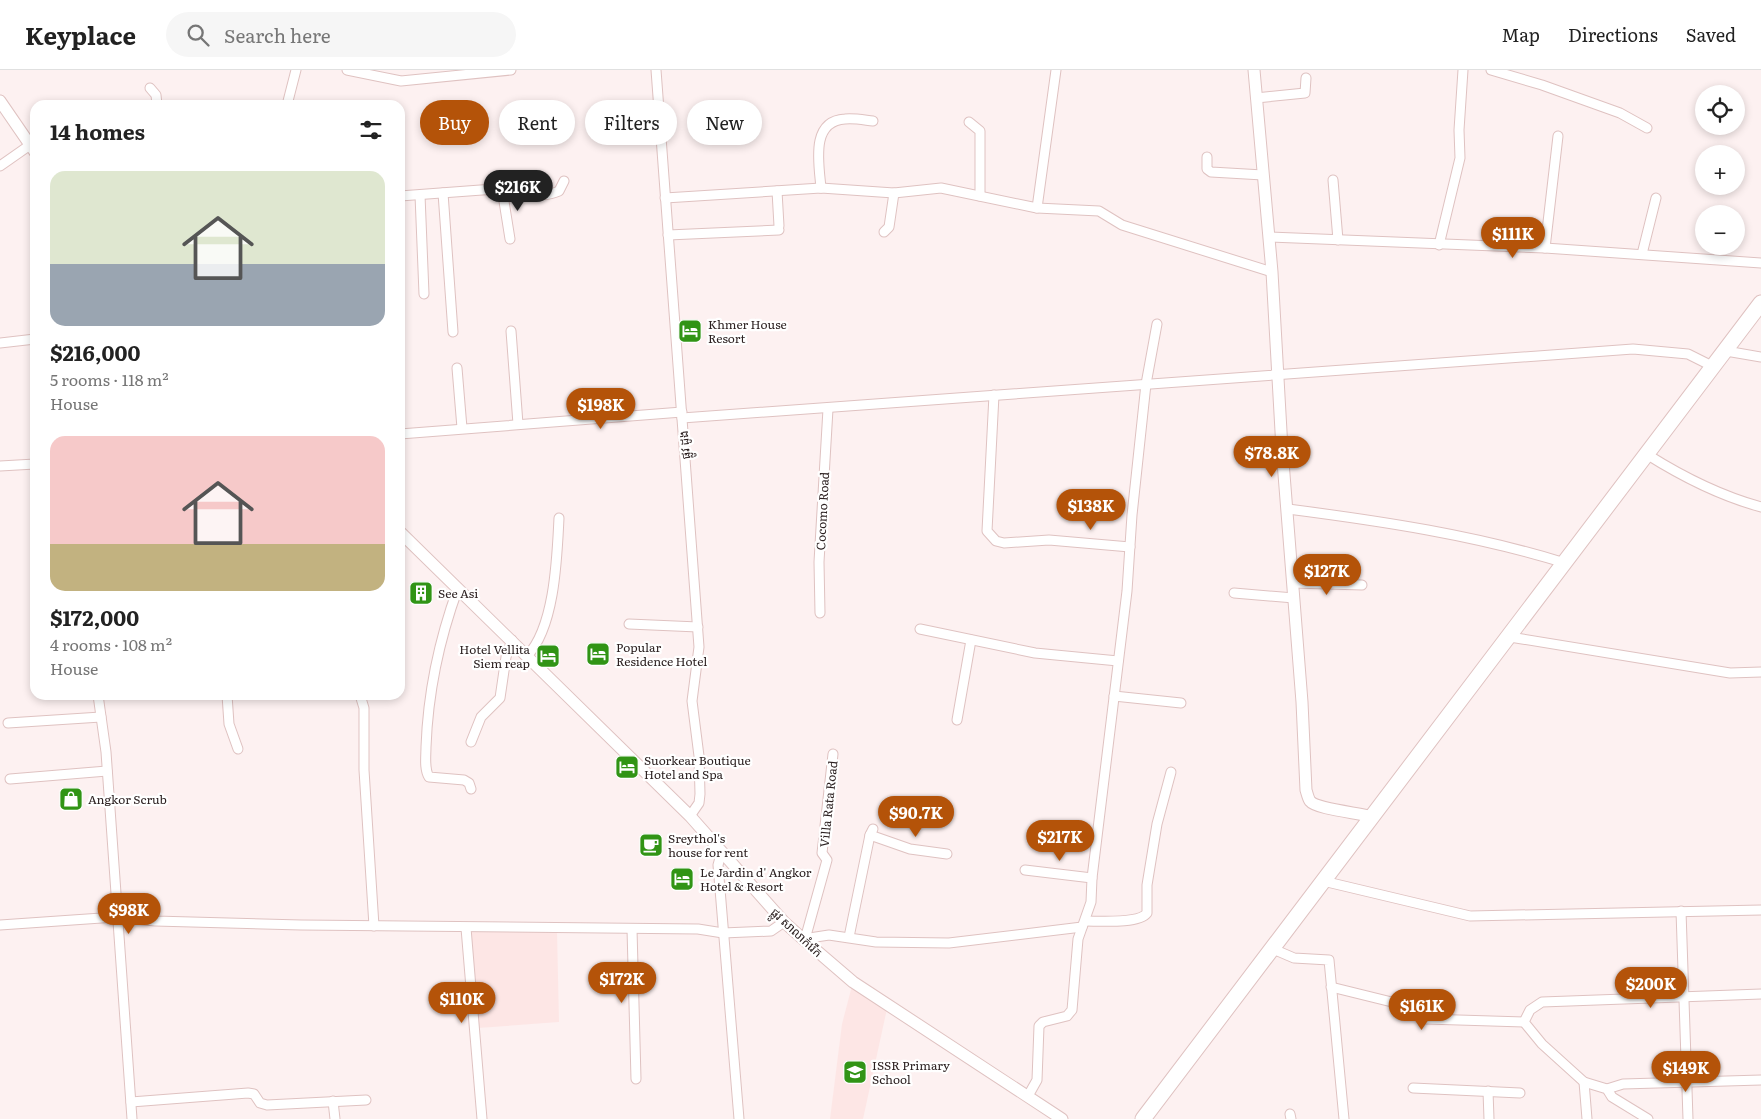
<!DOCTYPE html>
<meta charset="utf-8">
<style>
body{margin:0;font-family:Literata,"Noto Sans Khmer",serif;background:#f6f6f6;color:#222;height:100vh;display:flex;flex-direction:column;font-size:19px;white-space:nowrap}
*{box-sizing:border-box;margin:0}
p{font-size:16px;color:#767676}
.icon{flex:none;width:28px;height:28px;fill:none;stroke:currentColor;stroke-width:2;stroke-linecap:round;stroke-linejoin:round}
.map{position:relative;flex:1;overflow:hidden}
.panel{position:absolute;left:30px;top:30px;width:375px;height:600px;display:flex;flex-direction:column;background:#fff;border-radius:15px;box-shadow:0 2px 8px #0003}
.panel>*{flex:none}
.top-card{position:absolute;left:420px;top:30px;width:475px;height:45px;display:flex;gap:10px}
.tools{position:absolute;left:1695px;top:15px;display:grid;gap:10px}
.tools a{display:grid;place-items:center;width:50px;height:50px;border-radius:50%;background:#fff;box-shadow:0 2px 8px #0003;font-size:25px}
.price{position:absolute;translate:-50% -42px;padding:0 11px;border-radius:18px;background:#b45309;color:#fff;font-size:16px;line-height:32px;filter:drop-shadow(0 1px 2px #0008)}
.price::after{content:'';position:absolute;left:50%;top:30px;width:15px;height:11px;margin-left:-8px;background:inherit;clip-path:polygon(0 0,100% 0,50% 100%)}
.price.current{background:#222;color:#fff}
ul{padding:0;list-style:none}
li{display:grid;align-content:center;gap:10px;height:265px;padding:0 20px}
li span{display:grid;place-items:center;height:155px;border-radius:15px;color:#555}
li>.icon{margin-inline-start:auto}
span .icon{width:90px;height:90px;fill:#fffc;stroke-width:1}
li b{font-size:21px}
h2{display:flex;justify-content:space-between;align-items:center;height:60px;padding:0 20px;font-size:21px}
.pill{padding:0 18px;border-radius:22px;background:#fff;box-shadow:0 2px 8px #0003;font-size:18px;line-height:45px}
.pill.current{background:#b45309;color:#fff}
header{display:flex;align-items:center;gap:30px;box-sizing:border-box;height:70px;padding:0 25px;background:#fff;border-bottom:1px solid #e0e0e0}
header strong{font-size:24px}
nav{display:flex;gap:28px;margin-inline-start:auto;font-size:18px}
.search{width:350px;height:45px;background:#f6f6f6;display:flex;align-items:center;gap:12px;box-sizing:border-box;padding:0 18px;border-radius:28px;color:#767676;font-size:19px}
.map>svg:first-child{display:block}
</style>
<header>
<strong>Keyplace</strong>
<div class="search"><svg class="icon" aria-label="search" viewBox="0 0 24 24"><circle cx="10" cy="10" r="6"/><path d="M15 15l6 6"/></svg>Search here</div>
<nav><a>Map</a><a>Directions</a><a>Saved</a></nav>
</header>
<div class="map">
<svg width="1761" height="1049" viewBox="0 0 1761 1049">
<rect width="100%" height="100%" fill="#fdf1f1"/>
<!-- built -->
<g fill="#fde6e5">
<path d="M 470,860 L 557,861 L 559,952 L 478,958 Z"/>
<path d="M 853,912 L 888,934 L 863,1049 L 830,1049 L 842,954 Z"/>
</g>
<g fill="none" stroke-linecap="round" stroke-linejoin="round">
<!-- minor casing -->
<g stroke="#dfc2c1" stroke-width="11">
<g id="minor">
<path d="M 347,0 L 401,11 L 511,0"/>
<path d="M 656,0 L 699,577 L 692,631 L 699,686 L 700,724 L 699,733 L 690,746"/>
<path d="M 1491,0 L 1542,15 L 1620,43 L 1647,58"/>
<path d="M 150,18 L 156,25 L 157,35"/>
<path d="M 1256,28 L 1305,23 L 1306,8"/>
<path d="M 287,35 L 296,0"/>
<path d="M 969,52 L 980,61 L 980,126"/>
<path d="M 1207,87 L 1207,99 L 1211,102 L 1263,105"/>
<path d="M 0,96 L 30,75"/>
<path d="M 1333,110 L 1338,170"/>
<path d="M 821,118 C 819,94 810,51 845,49 C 854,48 864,50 873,51"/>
<path d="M 502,119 L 510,169"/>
<path d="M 777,121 L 779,156"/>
<path d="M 443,123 L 453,262"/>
<path d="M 420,125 L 424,224"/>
<path d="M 400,126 L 522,117 C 534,126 545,127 559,121 L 564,111"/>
<path d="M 665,128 L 821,118 L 894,123 L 941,118 L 1037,138 L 1099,141 L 1122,155 L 1272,202"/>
<path d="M 1037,138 L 1056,0"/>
<path d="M 884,162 L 889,157 L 894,123"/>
<path d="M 668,165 L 779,160"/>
<path d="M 1269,167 L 1545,178 L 1761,193"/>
<path d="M 1439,175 L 1460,88 L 1459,60 L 1463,0"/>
<path d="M 1545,178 L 1558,66"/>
<path d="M 1642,184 L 1656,128"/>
<path d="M 511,261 L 518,354"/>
<path d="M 0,273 L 35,269"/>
<path d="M 1726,281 L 1761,287"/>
<path d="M 457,298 L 462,358"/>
<path d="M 994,325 L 987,461 L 996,471 L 1004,473 L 1049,470 L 1130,477"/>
<path d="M 682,348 L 1633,279 L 1688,284 L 1714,297"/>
<path d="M 400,364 L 682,342"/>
<path d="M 1648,385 C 1683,407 1721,426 1761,437"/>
<path d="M 0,396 L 35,394"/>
<path d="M 1288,439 C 1381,451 1475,465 1565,493"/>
<path d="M 1293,513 L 1362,515"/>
<path d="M 458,518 C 439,570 428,621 426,677 C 426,686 424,699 429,707 L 464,710 L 469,713 L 471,719"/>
<path d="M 1234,523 L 1294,528"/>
<path d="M 820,543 L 819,492 L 828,339"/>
<path d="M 629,554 L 698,557"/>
<path d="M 920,559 L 1035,583 L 1118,591"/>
<path d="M 1510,567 L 1730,603 L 1761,602"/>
<path d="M 527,586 C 555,557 557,487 559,448"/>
<path d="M 98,625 L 106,682 L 132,1049"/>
<path d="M 227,625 L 229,654 L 238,679"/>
<path d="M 360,625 L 364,638 L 364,700 L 374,856"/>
<path d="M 1114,626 L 1181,633"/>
<path d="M 957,650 L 971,570"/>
<path d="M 8,653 L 101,647"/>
<path d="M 471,672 L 481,647 L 500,628 L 506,587 L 512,570"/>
<path d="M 10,709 L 107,701"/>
<path d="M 873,759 L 870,765 L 910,779 L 947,784"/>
<path d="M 722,781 L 718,795 L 739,1049"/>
<path d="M 1025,800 L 1092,808"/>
<path d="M 1323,811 L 1470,846 L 1761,840"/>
<path d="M 1681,841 L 1688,1049"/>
<path d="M 1086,851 C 1100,851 1139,854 1147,843 L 1147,815 L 1157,754 L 1171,702"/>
<path d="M 0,855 L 116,847 L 155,851 L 301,855 L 698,859 L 723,863 L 771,861 L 784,852"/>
<path d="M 466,858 L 482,1049"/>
<path d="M 632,859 L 636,1009"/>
<path d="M 849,867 L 870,765"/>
<path d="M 803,869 L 829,865 L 876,872 L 949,873 L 1082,857"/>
<path d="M 803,869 L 807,862 L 827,790 L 822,783 L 833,684"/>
<path d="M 1273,879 L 1294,888 L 1329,890 L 1344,1049"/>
<path d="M 1331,917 L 1408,936 L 1418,945 L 1426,949 L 1524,952"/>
<path d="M 1584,1012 L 1587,1049"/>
<path d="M 1413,1018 L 1520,1023"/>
<path d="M 1607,1019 L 1623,1014 L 1761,1010"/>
<path d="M 1488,1021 L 1489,1049"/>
<path d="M 1028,1026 L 1037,1010 L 1039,956 L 1043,952 L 1067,946 L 1072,940 L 1078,869 L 1091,832 L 1092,808 L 1127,521 L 1132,445 L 1146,314 L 1157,254"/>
<path d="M 333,1031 L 335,1049"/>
<path d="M 131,1032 L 248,1023 L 254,1024 L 260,1033 L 267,1035 L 366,1030"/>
<path d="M 1290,1044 L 1291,1049"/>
<path d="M 1648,1049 L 1612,1027 L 1607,1019 L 1584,1012 L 1542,974 L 1524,952 L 1530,940 L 1542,932 L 1761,924"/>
</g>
</g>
<!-- tertiary casing -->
<g stroke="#dfc2c1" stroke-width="13">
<g id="tertiary">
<path d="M 1254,0 L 1272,202 L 1282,379 L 1302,632 L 1306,720 C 1307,723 1308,728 1310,731 C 1316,739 1360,743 1373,747"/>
<path d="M 0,31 L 35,82"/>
<path d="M 400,462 L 690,746 L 784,852 L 803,869 L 853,912 L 1062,1049"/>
</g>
</g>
<!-- trunk casing -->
<g stroke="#dfc2c1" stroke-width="17">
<path id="trunk" d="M 1143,1049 L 1761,233"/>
</g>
<!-- minor -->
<use href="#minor" stroke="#fff" stroke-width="9"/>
<!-- tertiary -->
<use href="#tertiary" stroke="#fff" stroke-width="11"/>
<!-- trunk -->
<use href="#trunk" stroke="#fff" stroke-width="15"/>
</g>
<!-- icons -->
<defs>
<g id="hotel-square" transform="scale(1.25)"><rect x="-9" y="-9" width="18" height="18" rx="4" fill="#319415" stroke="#fff"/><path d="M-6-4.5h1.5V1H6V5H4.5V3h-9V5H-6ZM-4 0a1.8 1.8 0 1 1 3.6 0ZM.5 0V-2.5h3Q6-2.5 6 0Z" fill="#fff"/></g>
<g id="building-square" transform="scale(1.25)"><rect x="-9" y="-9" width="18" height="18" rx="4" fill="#319415" stroke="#fff"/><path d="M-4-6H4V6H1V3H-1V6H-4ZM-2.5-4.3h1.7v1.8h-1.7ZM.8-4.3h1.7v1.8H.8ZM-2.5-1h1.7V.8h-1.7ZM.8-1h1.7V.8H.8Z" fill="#fff"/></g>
<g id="shop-square" transform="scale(1.25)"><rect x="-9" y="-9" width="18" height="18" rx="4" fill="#319415" stroke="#fff"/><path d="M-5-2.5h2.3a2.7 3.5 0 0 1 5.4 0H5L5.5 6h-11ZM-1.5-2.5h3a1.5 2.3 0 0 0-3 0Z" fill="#fff"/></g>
<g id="cafe-square" transform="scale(1.25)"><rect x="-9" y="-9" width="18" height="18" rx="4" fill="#319415" stroke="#fff"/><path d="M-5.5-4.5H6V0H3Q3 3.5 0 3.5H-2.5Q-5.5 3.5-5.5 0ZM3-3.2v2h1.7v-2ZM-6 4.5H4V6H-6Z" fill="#fff"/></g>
<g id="school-square" transform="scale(1.25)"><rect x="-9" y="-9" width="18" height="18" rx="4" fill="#319415" stroke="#fff"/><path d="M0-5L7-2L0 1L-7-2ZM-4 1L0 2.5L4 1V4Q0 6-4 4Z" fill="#fff"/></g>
</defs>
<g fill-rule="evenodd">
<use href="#hotel-square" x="690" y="261"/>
<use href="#building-square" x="421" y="523"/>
<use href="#hotel-square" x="598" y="584"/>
<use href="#hotel-square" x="548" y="586"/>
<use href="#hotel-square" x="627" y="697"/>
<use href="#shop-square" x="71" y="729"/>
<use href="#cafe-square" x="651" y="775"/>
<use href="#hotel-square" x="682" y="809"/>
<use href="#school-square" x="855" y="1002"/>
</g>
<g text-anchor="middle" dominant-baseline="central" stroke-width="4.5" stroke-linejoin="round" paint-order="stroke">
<!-- poi labels -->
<g font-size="12" fill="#2c2121" stroke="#fff" text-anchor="start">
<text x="708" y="254">Khmer House<tspan x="708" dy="14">Resort</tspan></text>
<text x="438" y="523">See Asi</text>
<text x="616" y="577">Popular<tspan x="616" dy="14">Residence Hotel</tspan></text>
<text x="530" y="579" text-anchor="end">Hotel Vellita<tspan x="530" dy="14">Siem reap</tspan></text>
<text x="644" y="690">Suorkear Boutique<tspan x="644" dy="14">Hotel and Spa</tspan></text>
<text x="88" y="729">Angkor Scrub</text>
<text x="668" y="768">Sreythol's<tspan x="668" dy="14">house for rent</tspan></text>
<text x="700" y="802">Le Jardin d' Angkor<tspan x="700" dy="14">Hotel &amp; Resort</tspan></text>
<text x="872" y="995">ISSR Primary<tspan x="872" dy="14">School</tspan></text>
</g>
<!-- street labels -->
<g font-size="12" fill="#2c2121" stroke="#fff">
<text transform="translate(684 375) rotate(-95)">ផ្លូវ ដូង</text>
<text transform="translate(822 441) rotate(-87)">Cocomo Road</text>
<text transform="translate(828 734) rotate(-84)">Villa Rata Road</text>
<text transform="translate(797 862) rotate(43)">ផ្លូវ សាលាកំរើក</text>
</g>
</g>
</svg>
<div class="tools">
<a><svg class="icon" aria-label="locate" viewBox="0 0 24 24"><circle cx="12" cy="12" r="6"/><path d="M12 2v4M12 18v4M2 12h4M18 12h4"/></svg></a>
<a>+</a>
<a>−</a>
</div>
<b class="price current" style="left:518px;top:142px">$216K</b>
<b class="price" style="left:1513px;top:189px">$111K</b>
<b class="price" style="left:601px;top:360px">$198K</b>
<b class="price" style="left:1272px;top:408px">$78.8K</b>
<b class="price" style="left:1091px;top:461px">$138K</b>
<b class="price" style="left:1327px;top:526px">$127K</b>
<b class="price" style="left:916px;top:768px">$90.7K</b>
<b class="price" style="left:1060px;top:792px">$217K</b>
<b class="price" style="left:129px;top:865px">$98K</b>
<b class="price" style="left:622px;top:934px">$172K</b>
<b class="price" style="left:1651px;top:939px">$200K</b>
<b class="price" style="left:462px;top:954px">$110K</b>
<b class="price" style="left:1422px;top:961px">$161K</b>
<b class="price" style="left:1686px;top:1023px">$149K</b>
<div class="top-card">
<a class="pill current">Buy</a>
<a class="pill">Rent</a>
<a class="pill">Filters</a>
<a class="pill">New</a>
</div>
<section class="panel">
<h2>14 homes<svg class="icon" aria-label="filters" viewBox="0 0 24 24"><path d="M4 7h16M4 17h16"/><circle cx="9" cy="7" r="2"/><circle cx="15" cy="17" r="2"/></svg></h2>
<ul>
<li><span style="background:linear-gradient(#dfe7d0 60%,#9aa5b1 0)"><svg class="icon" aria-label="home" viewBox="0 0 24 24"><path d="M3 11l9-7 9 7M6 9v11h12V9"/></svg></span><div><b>$216,000</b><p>5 rooms · 118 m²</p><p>House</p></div></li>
<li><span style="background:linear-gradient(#f6c9c9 70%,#c2b280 0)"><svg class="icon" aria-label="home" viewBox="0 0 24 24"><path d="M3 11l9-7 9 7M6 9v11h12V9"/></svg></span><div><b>$172,000</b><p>4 rooms · 108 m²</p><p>House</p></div></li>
</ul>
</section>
</div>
